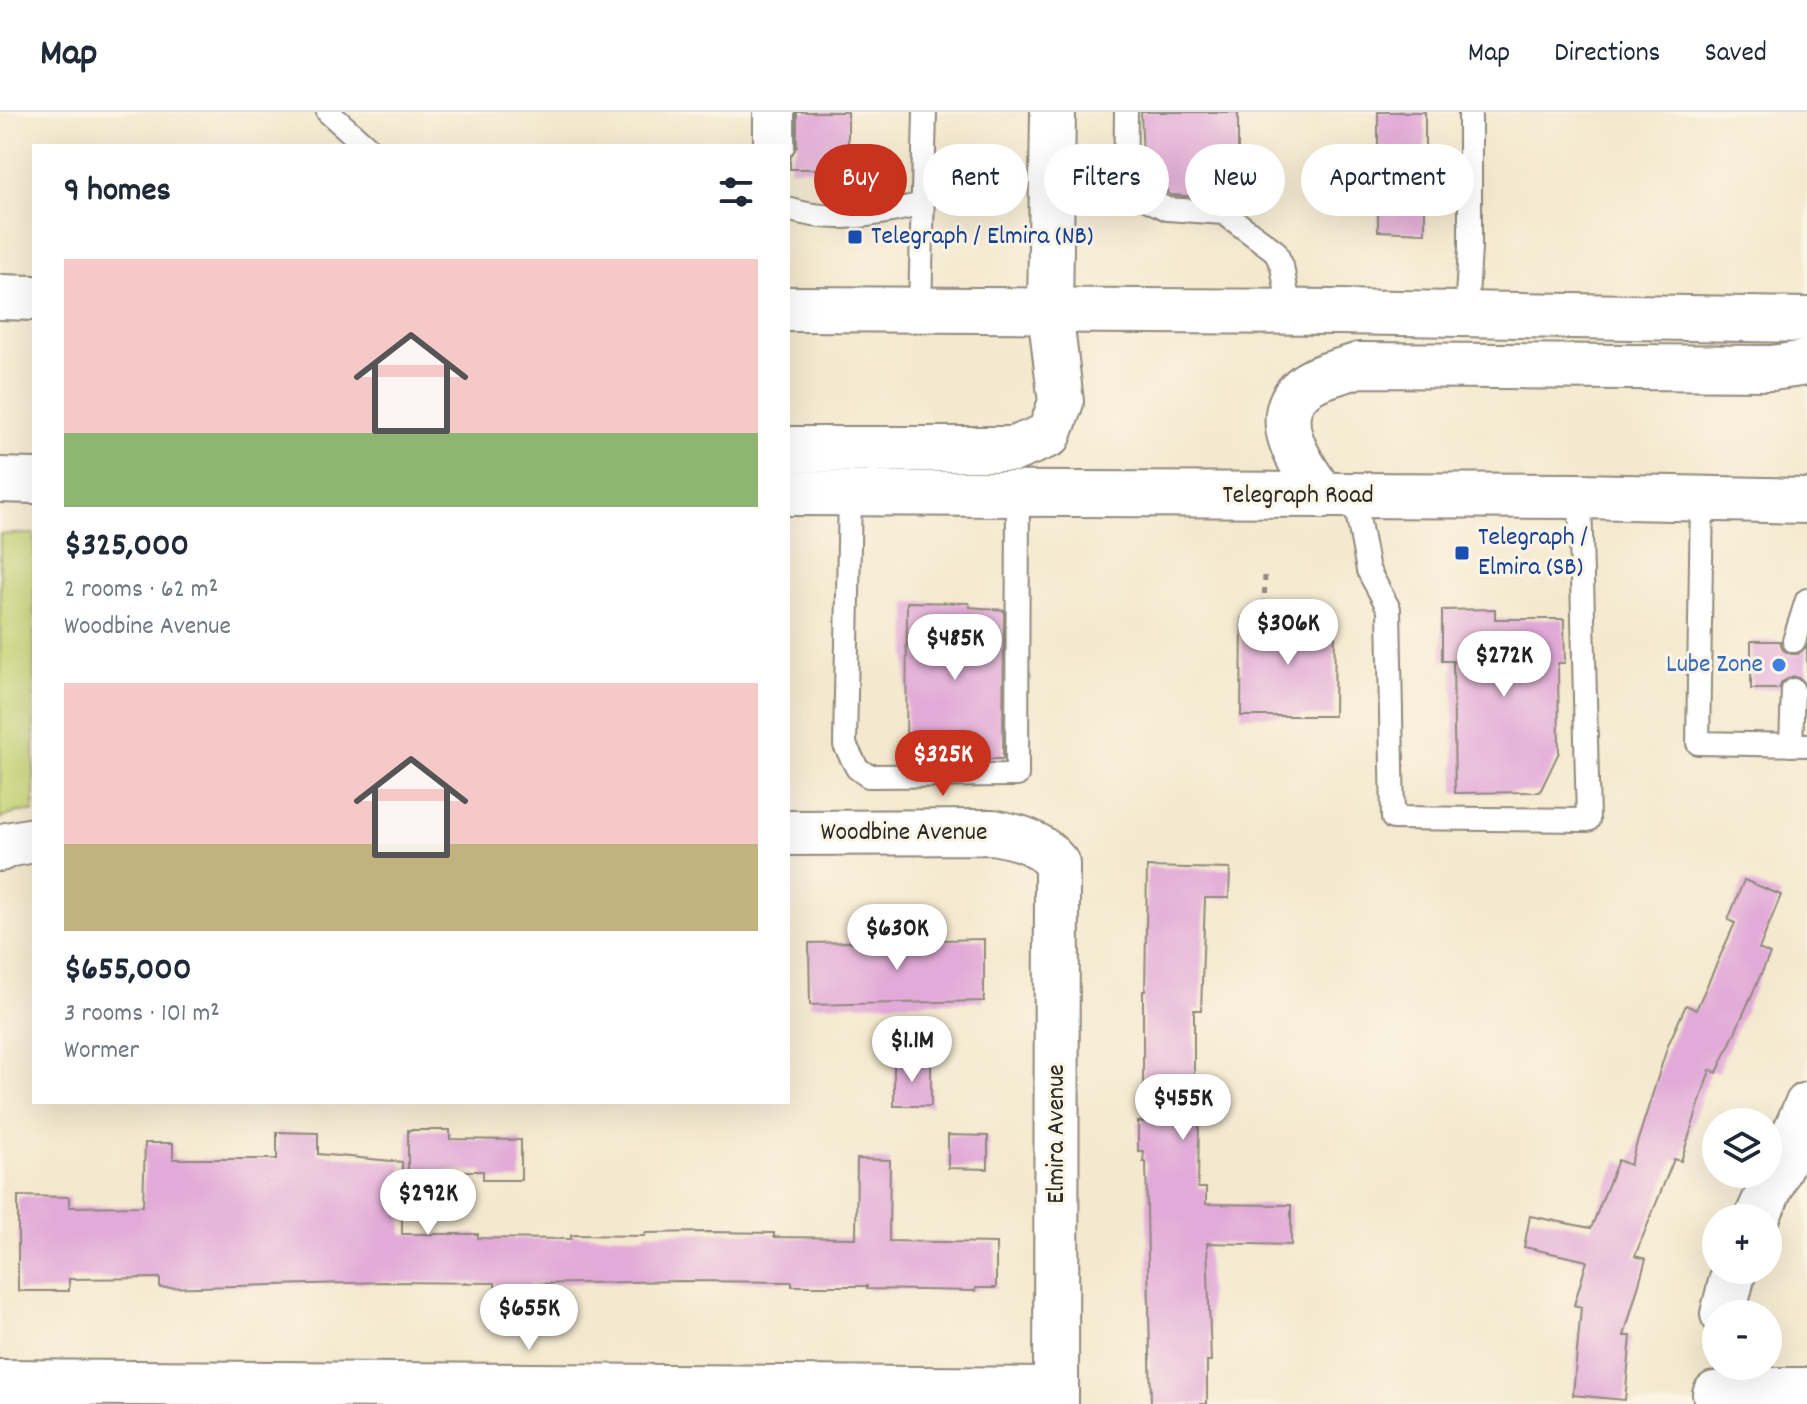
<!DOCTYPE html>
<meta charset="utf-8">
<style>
body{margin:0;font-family:Dekko,sans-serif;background:#f2f2f3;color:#1f2937;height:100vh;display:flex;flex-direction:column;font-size:30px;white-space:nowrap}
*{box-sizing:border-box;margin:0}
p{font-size:26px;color:#747a83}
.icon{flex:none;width:44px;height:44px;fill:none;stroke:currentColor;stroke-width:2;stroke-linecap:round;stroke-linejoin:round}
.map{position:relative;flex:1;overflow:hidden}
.drawer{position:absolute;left:32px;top:32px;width:758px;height:960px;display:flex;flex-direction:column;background:#fff;border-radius:0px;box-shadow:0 8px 32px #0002}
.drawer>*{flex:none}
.hud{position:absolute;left:814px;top:32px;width:760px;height:72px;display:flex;gap:16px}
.fabs{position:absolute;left:1702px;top:996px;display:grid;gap:16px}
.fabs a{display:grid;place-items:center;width:80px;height:80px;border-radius:50%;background:#fff;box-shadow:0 8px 32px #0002;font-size:40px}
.price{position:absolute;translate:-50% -68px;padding:0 18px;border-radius:28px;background:#fff;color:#222;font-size:26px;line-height:52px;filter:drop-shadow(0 2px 4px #0008)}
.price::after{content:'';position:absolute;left:50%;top:48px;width:24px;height:18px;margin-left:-12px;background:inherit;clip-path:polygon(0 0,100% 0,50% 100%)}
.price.active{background:#c8321e;color:#fff}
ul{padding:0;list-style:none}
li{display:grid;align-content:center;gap:16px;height:424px;padding:0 32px}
li span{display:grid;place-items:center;height:248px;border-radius:0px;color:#555}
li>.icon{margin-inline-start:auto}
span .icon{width:144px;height:144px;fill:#fffc;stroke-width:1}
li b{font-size:34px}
h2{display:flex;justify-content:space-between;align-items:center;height:96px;padding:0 32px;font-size:34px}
.pill{padding:0 28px;border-radius:36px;background:#fff;box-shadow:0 8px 32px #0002;font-size:28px;line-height:72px}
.pill.active{background:#c8321e;color:#fff}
header{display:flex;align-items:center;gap:48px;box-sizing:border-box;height:112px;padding:0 40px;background:#fff;border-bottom:2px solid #e0e1e3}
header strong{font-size:38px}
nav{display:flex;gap:44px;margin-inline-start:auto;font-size:28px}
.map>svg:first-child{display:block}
</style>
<header>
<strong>Map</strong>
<nav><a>Map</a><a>Directions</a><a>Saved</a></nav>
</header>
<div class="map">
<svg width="1807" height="1292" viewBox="0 0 1807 1292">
<rect width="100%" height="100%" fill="#fcf5e5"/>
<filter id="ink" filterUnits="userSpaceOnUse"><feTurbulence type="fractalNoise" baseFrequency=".0125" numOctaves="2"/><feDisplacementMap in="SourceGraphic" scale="16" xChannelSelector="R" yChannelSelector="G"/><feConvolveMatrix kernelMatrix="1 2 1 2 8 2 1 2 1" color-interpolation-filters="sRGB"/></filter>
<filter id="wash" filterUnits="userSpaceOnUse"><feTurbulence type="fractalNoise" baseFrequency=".006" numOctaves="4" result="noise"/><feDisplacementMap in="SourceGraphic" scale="32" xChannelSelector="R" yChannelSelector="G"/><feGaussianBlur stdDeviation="1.8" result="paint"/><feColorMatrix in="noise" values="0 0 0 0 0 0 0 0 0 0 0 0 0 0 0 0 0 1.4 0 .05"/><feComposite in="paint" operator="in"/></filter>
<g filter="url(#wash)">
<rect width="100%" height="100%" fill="#f4e9cf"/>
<!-- green -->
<path fill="#c6d476" stroke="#788050" stroke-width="2" d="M 0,422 L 34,422 L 34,700 L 18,700 L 0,707 Z"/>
<g id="blocks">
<!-- building -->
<g fill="#e2aad8">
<path d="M 797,0 L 848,0 L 848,57 L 790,57 L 790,46 L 797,34 Z"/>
<path d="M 1141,0 L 1238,0 L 1238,78 L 1214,78 L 1215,86 L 1171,83 L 1167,81 L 1167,78 L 1159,78 L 1144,70 Z"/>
<path d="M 1378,0 L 1425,0 L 1425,121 L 1378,119 Z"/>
<path d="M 907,490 L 969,491 L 970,495 L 1004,498 L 1003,647 L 906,647 Z"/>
<path d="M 1495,497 L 1495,507 L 1564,507 L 1565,551 L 1558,551 L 1559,640 L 1540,680 L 1455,681 L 1453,549 L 1442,549 L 1442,498 Z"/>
<path d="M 1335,505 L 1334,604 L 1241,604 L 1242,506 Z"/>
<path d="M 1751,529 L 1780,529 L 1783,538 L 1791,542 L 1798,542 L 1807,534 L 1807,578 L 1801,567 L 1793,564 L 1782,570 L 1779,577 L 1751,577 Z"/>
<path d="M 1147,755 L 1230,757 L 1229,786 L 1205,786 L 1201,898 L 1194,898 L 1194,1010 L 1199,1010 L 1198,1076 L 1206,1076 L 1206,1092 L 1291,1093 L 1291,1133 L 1207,1131 L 1211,1249 L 1207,1249 L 1207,1292 L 1151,1292 L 1146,1050 L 1143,1050 L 1144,1039 L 1138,1039 L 1138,1010 L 1143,1010 L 1143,879 L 1145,879 Z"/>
<path d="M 1744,768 L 1781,783 L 1759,837 L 1770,842 L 1717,961 L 1710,958 L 1681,1049 L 1674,1047 L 1635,1144 L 1646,1147 L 1624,1224 L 1631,1224 L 1625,1288 L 1573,1283 L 1581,1195 L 1574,1193 L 1587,1149 L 1524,1135 L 1530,1104 L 1591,1116 L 1618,1048 L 1630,1053 L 1668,933 L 1686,893 L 1696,898 L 1735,811 L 1728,808 Z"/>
<path d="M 984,827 L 984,889 L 810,893 L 809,831 Z"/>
<rect x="894" y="951" width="37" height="43"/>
<path d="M 408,1018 L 450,1018 L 450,1027 L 521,1028 L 521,1068 L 483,1068 L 483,1059 L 408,1059 Z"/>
<path d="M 277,1020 L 318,1021 L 318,1042 L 402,1050 L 402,1122 L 478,1122 L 478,1126 L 571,1127 L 571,1123 L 645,1124 L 645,1121 L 709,1120 L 774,1121 L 774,1125 L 856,1126 L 857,1047 L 890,1048 L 889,1129 L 996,1131 L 996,1176 L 976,1176 L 975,1179 L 867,1177 L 867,1174 L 792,1174 L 792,1170 L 680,1169 L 530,1172 L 530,1175 L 495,1175 L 495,1171 L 386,1170 L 160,1176 L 160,1166 L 69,1167 L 69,1179 L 18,1179 L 18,1084 L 69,1085 L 69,1095 L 143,1094 L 145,1031 L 173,1031 L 173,1047 L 277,1047 Z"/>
<path d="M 948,1023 L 988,1024 L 988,1057 L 948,1056 Z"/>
</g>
</g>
</g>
<g filter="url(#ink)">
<use href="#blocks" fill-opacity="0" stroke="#908a7d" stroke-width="2"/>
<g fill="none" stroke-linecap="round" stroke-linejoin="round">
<!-- service casing -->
<g stroke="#908a7d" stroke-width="26">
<g id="service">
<path d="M 328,0 L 366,34"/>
<path d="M 783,0 L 783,34"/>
<path d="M 765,34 L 765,0"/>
<path d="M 1125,77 L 1126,0"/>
<path d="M 1052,79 L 1125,77 L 1167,97 L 1224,101 L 1275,139 L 1282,154 L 1290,199"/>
<path d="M 788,97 C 833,112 878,103 922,92"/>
<path d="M 920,198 L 925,0"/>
<path d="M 1466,202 L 1470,136 L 1470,0"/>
<path d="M 850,381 L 845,633 L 857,656 L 868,664 L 1017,663 L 1018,377"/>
<path d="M 1354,384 L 1368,458 L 1389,497 L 1393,706 L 1588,708 L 1580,384"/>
<path d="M 1702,388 L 1698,631 L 1807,633"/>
<path d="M 1794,529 L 1807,488"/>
<path d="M 1791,633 L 1793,578"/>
</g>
</g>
<!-- minor casing -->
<g stroke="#908a7d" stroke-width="48">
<g id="minor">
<path d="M 1050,199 L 1053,0"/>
<path d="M 788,721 L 993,720 C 1020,725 1040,730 1057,752 L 1056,1292"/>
<path d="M 0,737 L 7,733 L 34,728"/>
<path d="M 1757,1106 L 1807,993"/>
<path d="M 1723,1202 L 1734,1158"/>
<path d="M 0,1270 L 1056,1278"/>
<path d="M 1715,1282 L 1758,1278 L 1807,1278"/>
</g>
</g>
<!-- primary casing -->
<g stroke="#908a7d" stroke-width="48">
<g id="primary">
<path d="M 0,185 L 34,186"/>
<path d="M 788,197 L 1338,200 L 1807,208"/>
<path d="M 788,337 L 1014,337 L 1049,323 L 1061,290 L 1050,199"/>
<path d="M 0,368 L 34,369"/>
<path d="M 788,381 L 1580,384 L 1807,389"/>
<path d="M 1323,384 C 1302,354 1265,304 1306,273 C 1320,263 1343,259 1359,253 L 1772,256 L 1807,251"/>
</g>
</g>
<!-- path -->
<path stroke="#908a7d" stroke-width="5" stroke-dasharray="6 6" stroke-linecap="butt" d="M 1264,506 L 1265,459"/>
<!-- service -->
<use href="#service" stroke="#fff" stroke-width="22"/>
<!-- minor -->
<use href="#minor" stroke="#fff" stroke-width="44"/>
<!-- primary -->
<use href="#primary" stroke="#fff" stroke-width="44"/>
</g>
</g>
<!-- markers -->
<g fill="#1a4fb4" stroke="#fcf5e5" stroke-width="3">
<rect x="847" y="117" width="16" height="16" rx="4"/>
<rect x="1454" y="433" width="16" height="16" rx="4"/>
</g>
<circle fill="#3f7fe0" stroke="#fcf5e5" stroke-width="3" cx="1779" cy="553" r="8"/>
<g text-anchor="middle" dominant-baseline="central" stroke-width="6" stroke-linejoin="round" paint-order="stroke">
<!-- transit labels -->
<g font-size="26" fill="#164399" stroke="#fcf5e5" text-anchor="start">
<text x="871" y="125">Telegraph / Elmira (NB)</text>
<text x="1478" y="426">Telegraph /<tspan x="1478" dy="30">Elmira (SB)</tspan></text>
</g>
<!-- street labels -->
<g font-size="26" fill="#2b2b2b" stroke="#fcf5e5">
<text x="1298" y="384">Telegraph Road</text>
<text x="904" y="721">Woodbine Avenue</text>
<text transform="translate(1057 1022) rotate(-90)">Elmira Avenue</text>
</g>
<!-- shop labels -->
<g font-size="26" fill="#366cbe" stroke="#fcf5e5" text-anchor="end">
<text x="1763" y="553">Lube Zone</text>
</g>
</g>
</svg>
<div class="fabs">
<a><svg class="icon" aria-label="layers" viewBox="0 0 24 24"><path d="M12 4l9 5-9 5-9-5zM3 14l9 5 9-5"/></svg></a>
<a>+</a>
<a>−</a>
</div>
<b class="price" style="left:1288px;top:555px">$306K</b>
<b class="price" style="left:955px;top:570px">$485K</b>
<b class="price" style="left:1504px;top:587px">$272K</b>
<b class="price active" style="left:943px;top:686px">$325K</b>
<b class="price" style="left:897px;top:860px">$630K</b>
<b class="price" style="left:912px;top:972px">$1.1M</b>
<b class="price" style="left:1183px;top:1030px">$455K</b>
<b class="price" style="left:428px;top:1125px">$292K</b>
<b class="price" style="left:529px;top:1240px">$655K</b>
<div class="hud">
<a class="pill active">Buy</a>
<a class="pill">Rent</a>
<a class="pill">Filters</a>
<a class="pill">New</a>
<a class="pill">Apartment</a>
</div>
<section class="drawer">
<h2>9 homes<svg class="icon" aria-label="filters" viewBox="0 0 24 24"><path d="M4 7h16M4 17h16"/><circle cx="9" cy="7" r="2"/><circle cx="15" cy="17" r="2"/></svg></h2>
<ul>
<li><span style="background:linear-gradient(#f6c9c9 70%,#8fb573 0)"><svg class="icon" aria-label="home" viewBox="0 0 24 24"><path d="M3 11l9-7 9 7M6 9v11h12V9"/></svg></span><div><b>$325,000</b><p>2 rooms · 62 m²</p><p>Woodbine Avenue</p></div></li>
<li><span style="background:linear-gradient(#f6c9c9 65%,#c2b280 0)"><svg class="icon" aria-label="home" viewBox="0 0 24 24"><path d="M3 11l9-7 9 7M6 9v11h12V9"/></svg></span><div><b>$655,000</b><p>3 rooms · 101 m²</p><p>Wormer</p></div></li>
</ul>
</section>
</div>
